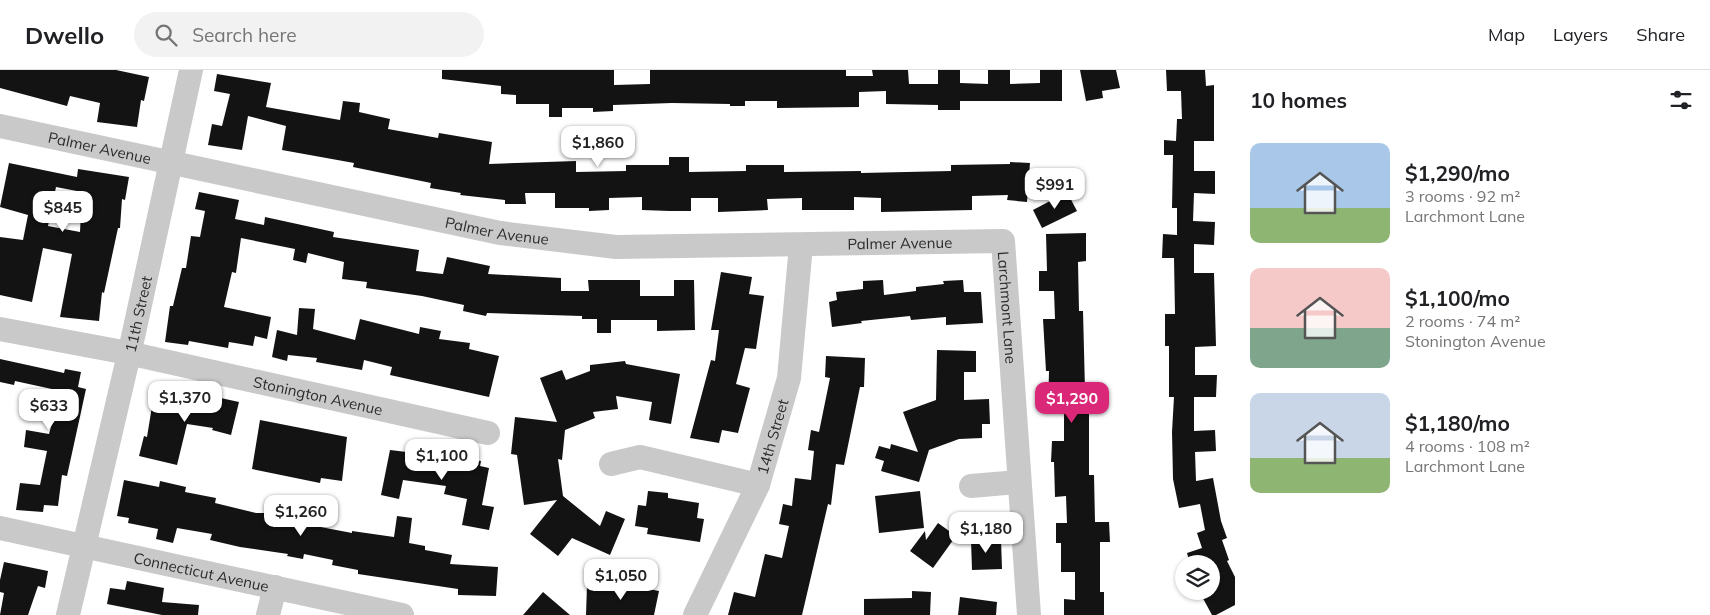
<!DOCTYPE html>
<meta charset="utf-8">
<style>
body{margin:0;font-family:Mulish,sans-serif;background:#f2f2f2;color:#202124;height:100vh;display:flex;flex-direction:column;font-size:19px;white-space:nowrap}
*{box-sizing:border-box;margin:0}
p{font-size:16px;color:#757577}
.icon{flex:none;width:28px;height:28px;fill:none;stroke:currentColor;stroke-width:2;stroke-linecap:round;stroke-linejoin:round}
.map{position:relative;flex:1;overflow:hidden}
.sheet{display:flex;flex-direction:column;background:#fff;width:475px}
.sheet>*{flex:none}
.buttons{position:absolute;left:1175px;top:485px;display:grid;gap:10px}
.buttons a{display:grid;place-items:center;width:45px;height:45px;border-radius:50%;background:#fff;box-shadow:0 1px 4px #0004;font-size:25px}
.price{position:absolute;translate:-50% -42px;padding:0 11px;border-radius:10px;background:#fff;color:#222;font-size:16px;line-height:32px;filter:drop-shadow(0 1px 2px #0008)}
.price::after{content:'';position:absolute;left:50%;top:30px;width:15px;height:11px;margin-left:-8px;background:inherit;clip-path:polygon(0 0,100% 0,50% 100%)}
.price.current{background:#db2777;color:#fff}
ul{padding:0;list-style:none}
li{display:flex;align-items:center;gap:15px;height:125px;padding:0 15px}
li span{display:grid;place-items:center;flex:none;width:140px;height:100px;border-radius:10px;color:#555}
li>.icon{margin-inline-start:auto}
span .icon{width:60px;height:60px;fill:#fffc;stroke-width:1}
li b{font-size:21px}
h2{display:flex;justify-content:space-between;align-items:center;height:60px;padding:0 15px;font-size:21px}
header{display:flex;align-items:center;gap:30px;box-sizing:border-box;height:70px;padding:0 25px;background:#fff;border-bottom:1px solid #e0e0e0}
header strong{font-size:24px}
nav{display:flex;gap:28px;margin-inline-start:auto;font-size:18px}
.search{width:350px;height:45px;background:#f2f2f2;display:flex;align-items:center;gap:12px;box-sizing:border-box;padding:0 18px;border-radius:28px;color:#757577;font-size:19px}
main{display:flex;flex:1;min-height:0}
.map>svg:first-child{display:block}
</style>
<header>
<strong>Dwello</strong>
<div class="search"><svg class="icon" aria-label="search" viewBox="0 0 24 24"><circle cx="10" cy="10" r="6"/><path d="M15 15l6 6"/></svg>Search here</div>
<nav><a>Map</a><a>Layers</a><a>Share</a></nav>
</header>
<main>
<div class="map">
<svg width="1235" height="545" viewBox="0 0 1235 545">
<rect width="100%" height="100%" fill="#fff"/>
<!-- building -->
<g fill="#131313" fill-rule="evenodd">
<path d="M 0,0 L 116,0 L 149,7 L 144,31 L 141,30 L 137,57 L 97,52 L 100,33 L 70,26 L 67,36 L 0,18 Z"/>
<path d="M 442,0 L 614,0 L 614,15 L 650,14 L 650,0 L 846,0 L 846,6 L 873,6 L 872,0 L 908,0 L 909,14 L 938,14 L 938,0 L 960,0 L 960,13 L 988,14 L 988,0 L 1010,0 L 1010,14 L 1040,13 L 1040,0 L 1062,0 L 1062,31 L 960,31 L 960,40 L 938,40 L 938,35 L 886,34 L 886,21 L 859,22 L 859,37 L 777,38 L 777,31 L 745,31 L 745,36 L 730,36 L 730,34 L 672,33 L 613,35 L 613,41 L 593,42 L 593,38 L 562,38 L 562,47 L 549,47 L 549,34 L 516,34 L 516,25 L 501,24 L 501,16 L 442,9 Z"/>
<path d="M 1080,0 L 1116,0 L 1120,18 L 1102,21 L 1103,28 L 1086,31 Z"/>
<path d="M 1166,0 L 1205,0 L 1206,16 L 1214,15 L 1214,71 L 1194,71 L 1194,101 L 1215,101 L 1215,124 L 1194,123 L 1193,151 L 1215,152 L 1214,175 L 1194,174 L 1194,203 L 1214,203 L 1216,276 L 1195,277 L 1195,305 L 1217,305 L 1216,327 L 1194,327 L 1194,361 L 1215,360 L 1216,381 L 1195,382 L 1196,411 L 1213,408 L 1221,451 L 1227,468 L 1222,470 L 1229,490 L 1227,491 L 1235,507 L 1235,535 L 1216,545 L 1212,545 L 1199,521 L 1211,521 L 1211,494 L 1190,494 L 1187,483 L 1202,478 L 1197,463 L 1205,460 L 1200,434 L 1179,438 L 1173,409 L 1172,362 L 1174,327 L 1169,327 L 1169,276 L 1165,276 L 1165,244 L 1175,244 L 1174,188 L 1162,188 L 1163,164 L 1177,165 L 1177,138 L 1172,138 L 1173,85 L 1164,85 L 1164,70 L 1176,71 L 1177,49 L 1182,49 L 1181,21 L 1167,21 Z"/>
<path d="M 217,4 L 271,13 L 266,37 L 340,50 L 343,31 L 360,33 L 359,42 L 390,49 L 388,59 L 438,68 L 439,63 L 492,72 L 489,94 L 576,91 L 576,102 L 626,101 L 626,95 L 669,95 L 669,87 L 689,87 L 689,102 L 746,101 L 746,95 L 784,95 L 784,102 L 861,101 L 861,103 L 951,101 L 951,95 L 1010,94 L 1010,92 L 1030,93 L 1027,132 L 1007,130 L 1008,125 L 972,126 L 972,140 L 881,142 L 881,128 L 854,127 L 854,140 L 802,140 L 802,128 L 767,129 L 768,140 L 718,142 L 718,128 L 691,128 L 691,141 L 670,141 L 642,140 L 642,127 L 609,128 L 609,140 L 589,141 L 589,138 L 555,138 L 555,123 L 525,123 L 526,134 L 505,134 L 505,130 L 460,125 L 461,123 L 430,118 L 431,113 L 353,97 L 354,93 L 282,80 L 286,56 L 248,46 L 242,80 L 208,75 L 212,54 L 222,56 L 230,24 L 214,21 Z"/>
<path d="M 9,93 L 77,107 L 78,99 L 129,107 L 125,130 L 122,129 L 120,158 L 118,158 L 104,223 L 102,222 L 99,251 L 60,247 L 72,184 L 43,178 L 32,232 L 0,225 L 0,167 L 23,170 L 28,145 L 0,137 ZM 56,117 L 82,122 L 80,162 L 48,156 Z"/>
<path d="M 199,122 L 239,130 L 235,149 L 264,155 L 265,147 L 334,162 L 333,167 L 419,180 L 416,201 L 443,204 L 447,187 L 490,196 L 488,204 L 561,208 L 561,221 L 589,221 L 588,210 L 640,210 L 640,226 L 674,226 L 674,210 L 694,210 L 695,260 L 657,261 L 657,250 L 611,250 L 611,263 L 597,263 L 597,249 L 582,249 L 582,246 L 487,243 L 486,246 L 463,241 L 464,235 L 422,226 L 366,218 L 367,212 L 342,209 L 344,192 L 308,183 L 306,193 L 293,190 L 295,179 L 241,168 L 236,203 L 232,202 L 224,237 L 271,247 L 267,269 L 255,266 L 253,276 L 229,272 L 228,278 L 189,271 L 188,275 L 165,272 L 170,236 L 173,236 L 182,198 L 186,198 L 191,166 L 200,167 L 205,141 L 195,139 Z"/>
<path d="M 1067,122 L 1077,141 L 1042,158 L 1033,140 Z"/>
<path d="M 1086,163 L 1086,191 L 1078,192 L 1079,241 L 1083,241 L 1085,320 L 1089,320 L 1089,405 L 1094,405 L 1095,452 L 1109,452 L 1110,472 L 1100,472 L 1100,522 L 1104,522 L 1104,545 L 1064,545 L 1064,529 L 1075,530 L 1075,502 L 1061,502 L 1061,473 L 1056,473 L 1056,453 L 1067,453 L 1066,426 L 1055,427 L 1054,392 L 1051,392 L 1052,371 L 1064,371 L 1064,341 L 1048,341 L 1049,301 L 1046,301 L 1043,249 L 1055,249 L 1054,221 L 1039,221 L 1039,201 L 1047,201 L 1046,164 Z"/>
<path d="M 721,202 L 752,207 L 749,224 L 764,226 L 756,279 L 745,278 L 736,314 L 750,318 L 738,363 L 722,360 L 719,373 L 690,368 L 711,290 L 715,291 L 719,260 L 711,260 Z"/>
<path d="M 883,210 L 884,225 L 916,221 L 916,217 L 944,214 L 943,211 L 963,210 L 964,222 L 981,222 L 983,253 L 946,255 L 946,247 L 911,250 L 910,246 L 861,251 L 862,253 L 832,257 L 829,232 L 837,230 L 836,222 L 863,219 L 863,211 Z"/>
<path d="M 299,238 L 315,239 L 313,259 L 355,270 L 360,249 L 419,264 L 420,257 L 441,261 L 439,269 L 470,273 L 469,279 L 499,286 L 489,327 L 390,305 L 392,297 L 364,290 L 362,300 L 316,292 L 317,288 L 288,285 L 287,291 L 272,287 L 277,260 L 297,265 Z"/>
<path d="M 937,280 L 976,281 L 976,302 L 964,302 L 964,330 L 989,329 L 990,354 L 982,354 L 982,368 L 959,369 L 929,380 L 919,412 L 881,401 L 884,391 L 875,388 L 879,376 L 890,379 L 891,374 L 918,382 L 903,342 L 936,330 Z"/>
<path d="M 826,286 L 865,288 L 864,317 L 860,317 L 844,395 L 836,394 L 831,435 L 828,434 L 802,545 L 728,545 L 734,522 L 755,527 L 765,484 L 782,488 L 789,456 L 779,454 L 783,434 L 792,436 L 795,408 L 811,410 L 814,381 L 808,380 L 811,360 L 819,362 L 830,308 L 825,307 Z"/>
<path d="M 0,289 L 64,303 L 65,299 L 81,302 L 78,317 L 86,319 L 67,406 L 62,405 L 58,436 L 44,435 L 43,442 L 16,440 L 20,413 L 40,415 L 47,381 L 24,377 L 26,360 L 49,364 L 61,321 L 15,311 L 14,315 L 0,312 Z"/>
<path d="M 625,291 L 626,294 L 680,304 L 671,354 L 649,350 L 652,332 L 616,326 L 618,339 L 593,342 L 595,348 L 565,360 L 562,390 L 558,389 L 563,426 L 600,456 L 606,441 L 625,449 L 610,485 L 572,468 L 558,486 L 530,464 L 557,430 L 524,435 L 517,385 L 511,384 L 515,347 L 557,352 L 540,308 L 562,300 L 566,310 L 590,301 L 590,295 Z"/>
<path d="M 175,318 L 239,332 L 231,365 L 212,360 L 213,358 L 187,354 L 177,395 L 139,386 L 144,366 L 147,367 L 153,330 L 173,334 Z"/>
<path d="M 260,350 L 347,367 L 342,411 L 321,408 L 320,413 L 252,399 Z"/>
<path d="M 390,380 L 481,391 L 480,396 L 489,398 L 482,435 L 494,437 L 489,460 L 462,455 L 467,429 L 444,424 L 446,416 L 403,410 L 399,429 L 381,425 Z"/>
<path d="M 124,410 L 159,417 L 160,411 L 186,417 L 185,422 L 216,428 L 215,433 L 256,443 L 266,443 L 268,431 L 294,434 L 313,440 L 310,455 L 352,463 L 352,461 L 394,467 L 397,446 L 412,448 L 409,473 L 425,476 L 425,480 L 452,485 L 450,494 L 498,497 L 496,526 L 458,525 L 458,519 L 358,504 L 358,500 L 332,495 L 333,490 L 304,484 L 303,489 L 287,486 L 288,484 L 240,477 L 210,470 L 212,464 L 177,458 L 173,473 L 156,469 L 158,459 L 128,453 L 129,448 L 117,446 Z"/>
<path d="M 648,421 L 668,423 L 668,428 L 699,433 L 697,448 L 704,449 L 700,472 L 647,464 L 648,458 L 635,456 L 638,435 L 646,436 Z"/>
<path d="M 920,421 L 924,458 L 879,463 L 875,426 Z"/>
<path d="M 938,453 L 956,466 L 933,498 L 910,481 L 925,461 L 926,470 Z"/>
<path d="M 1001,469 L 1002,499 L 972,500 L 971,470 Z"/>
<path d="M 4,492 L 48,501 L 45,518 L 38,516 L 28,545 L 0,545 L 4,523 L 0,522 L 0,510 Z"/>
<path d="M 127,511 L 164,518 L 162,532 L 199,535 L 198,545 L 162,545 L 107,534 L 110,518 L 125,520 Z"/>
<path d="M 622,514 L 659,521 L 654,545 L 586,545 L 587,515 L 622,516 Z"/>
<path d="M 912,521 L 931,522 L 930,545 L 864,545 L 864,529 L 912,528 Z"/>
<path d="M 543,522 L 570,545 L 523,545 Z"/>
<path d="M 960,527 L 997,532 L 996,545 L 958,545 Z"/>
</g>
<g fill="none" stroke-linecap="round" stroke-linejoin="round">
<!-- minor -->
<g stroke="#c9c9c9" stroke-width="24">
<path id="s1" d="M 0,56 L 500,163 L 616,177 L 1003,171 L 1029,545"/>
<path id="s2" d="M 0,259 L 128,283 L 488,363"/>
<path d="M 611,394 L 640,387 L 758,415"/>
<path d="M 971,416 L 1018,412"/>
<path id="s3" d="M 0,458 L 402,545"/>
<path id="s4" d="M 68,545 L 133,267 L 191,0"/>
<path d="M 268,545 L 275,517"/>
<path id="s5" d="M 695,545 L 758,415 L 789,308 L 801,175"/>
</g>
</g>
<g text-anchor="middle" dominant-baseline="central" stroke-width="5" stroke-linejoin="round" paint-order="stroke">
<!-- street labels -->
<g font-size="15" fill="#2c2c2c" stroke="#fff">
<text stroke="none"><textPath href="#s1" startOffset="102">Palmer Avenue</textPath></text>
<text stroke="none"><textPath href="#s1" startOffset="508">Palmer Avenue</textPath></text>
<text stroke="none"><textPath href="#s1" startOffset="912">Palmer Avenue</textPath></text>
<text stroke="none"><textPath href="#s1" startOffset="1082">Larchmont Lane</textPath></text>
<text stroke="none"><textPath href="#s4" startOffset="309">11th Street</textPath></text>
<text stroke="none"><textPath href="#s2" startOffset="325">Stonington Avenue</textPath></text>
<text stroke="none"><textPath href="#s5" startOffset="195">14th Street</textPath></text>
<text stroke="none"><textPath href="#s3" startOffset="206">Connecticut Avenue</textPath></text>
</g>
</g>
</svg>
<div class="buttons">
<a><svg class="icon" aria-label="layers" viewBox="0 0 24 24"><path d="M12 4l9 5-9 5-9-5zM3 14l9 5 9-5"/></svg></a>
</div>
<b class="price" style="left:598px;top:98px">$1,860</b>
<b class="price" style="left:1055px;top:140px">$991</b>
<b class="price" style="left:63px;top:163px">$845</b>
<b class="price" style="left:185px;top:353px">$1,370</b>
<b class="price current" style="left:1072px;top:354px">$1,290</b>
<b class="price" style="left:49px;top:361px">$633</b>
<b class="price" style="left:442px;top:411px">$1,100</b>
<b class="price" style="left:301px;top:467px">$1,260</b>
<b class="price" style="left:986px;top:484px">$1,180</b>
<b class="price" style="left:621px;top:531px">$1,050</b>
</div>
<section class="sheet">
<h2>10 homes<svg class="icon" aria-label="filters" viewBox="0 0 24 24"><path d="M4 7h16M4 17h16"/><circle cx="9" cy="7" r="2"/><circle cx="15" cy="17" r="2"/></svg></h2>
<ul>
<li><span style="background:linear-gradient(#a9c7e8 65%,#8fb573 0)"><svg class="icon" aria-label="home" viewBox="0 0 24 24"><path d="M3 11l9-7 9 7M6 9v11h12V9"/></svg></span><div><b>$1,290/mo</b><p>3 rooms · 92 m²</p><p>Larchmont Lane</p></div></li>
<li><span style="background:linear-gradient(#f6c9c9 60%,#7fa58c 0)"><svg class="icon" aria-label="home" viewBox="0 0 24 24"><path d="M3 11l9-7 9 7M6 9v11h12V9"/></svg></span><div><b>$1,100/mo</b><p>2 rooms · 74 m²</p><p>Stonington Avenue</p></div></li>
<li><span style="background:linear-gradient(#c9d6e8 65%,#8fb573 0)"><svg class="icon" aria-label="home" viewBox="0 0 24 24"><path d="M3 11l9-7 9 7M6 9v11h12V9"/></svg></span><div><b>$1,180/mo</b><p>4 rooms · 108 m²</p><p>Larchmont Lane</p></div></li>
</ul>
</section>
</main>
